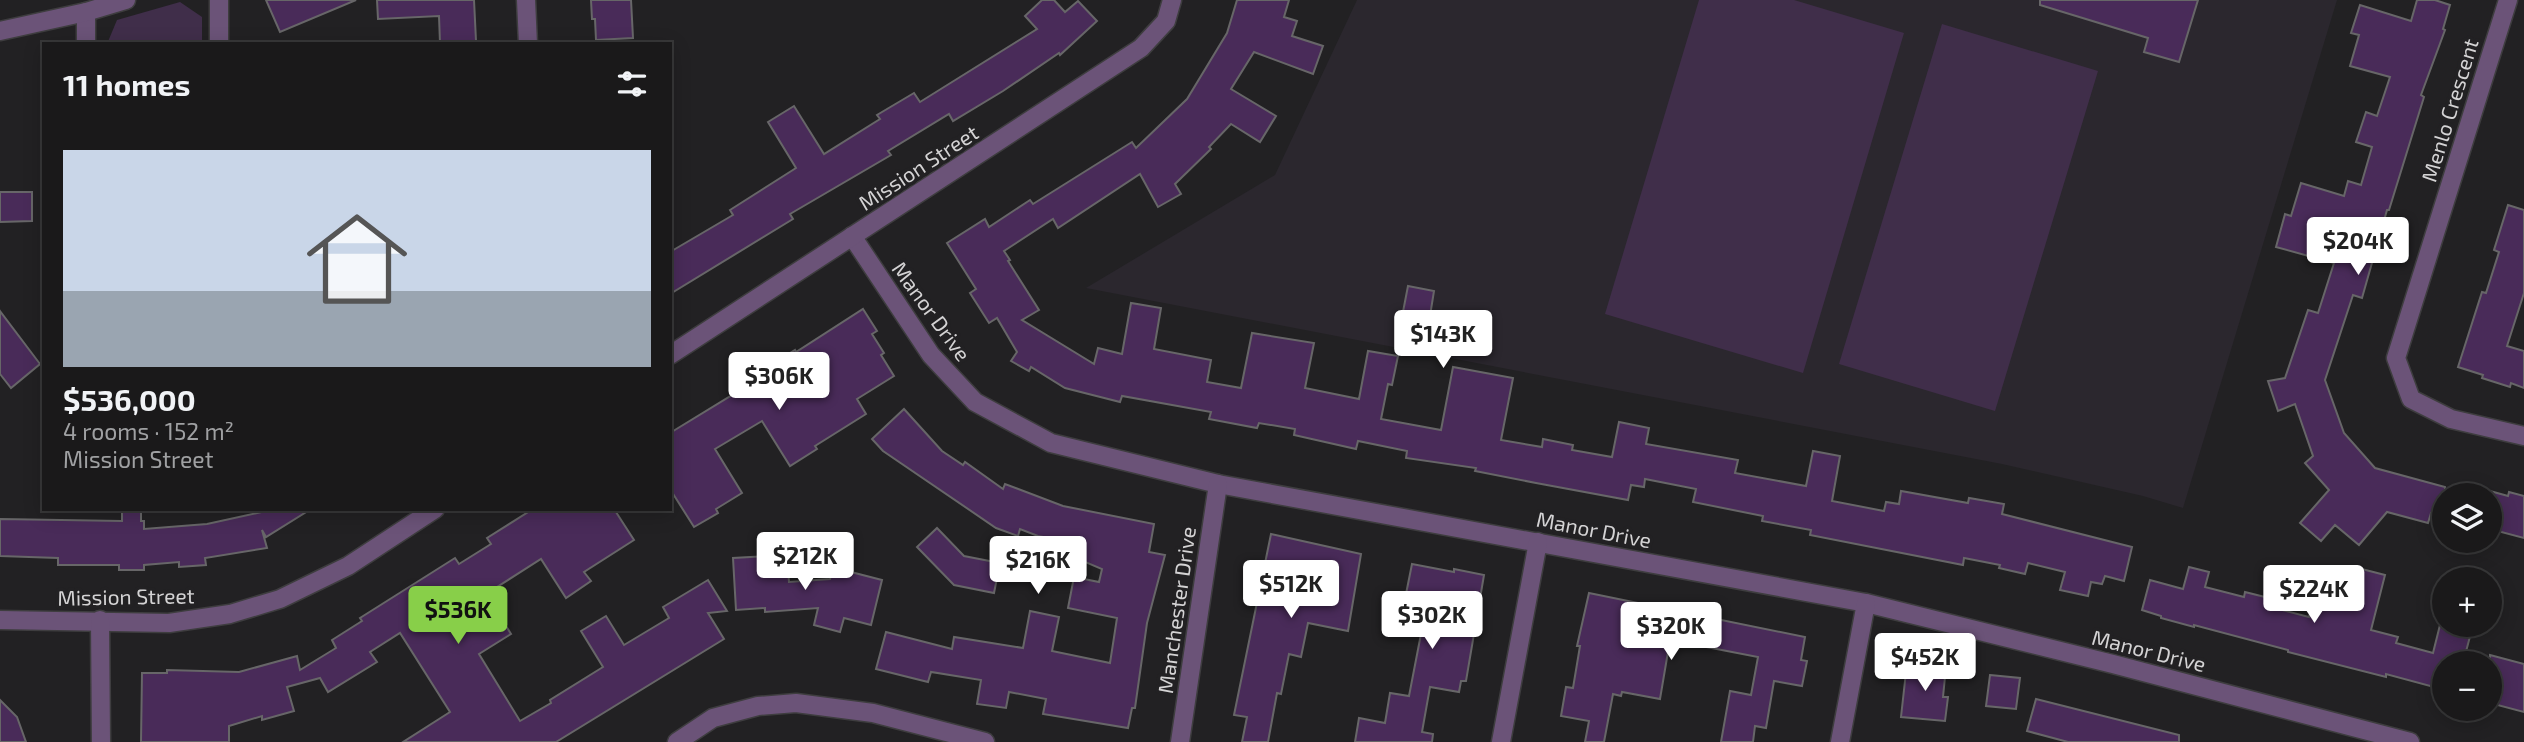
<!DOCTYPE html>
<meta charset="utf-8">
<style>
body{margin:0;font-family:"Exo 2",sans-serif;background:#272627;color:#f1f3f6;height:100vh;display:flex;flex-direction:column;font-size:26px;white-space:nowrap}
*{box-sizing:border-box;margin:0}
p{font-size:23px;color:#9fa0a2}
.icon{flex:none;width:38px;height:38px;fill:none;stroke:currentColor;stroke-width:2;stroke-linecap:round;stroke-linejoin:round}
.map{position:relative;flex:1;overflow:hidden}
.details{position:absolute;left:42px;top:42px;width:630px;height:469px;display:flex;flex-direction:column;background:#1a191a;border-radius:0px;box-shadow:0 4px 18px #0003,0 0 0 2px #383839}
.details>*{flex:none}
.controls{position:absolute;left:2432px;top:483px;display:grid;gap:14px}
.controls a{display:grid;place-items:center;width:70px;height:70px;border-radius:50%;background:#1a191a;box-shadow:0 4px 18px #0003,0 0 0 2px #383839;font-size:35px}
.price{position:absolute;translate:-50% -60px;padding:0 16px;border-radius:7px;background:#fff;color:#222;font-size:23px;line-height:46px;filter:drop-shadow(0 2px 4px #0008)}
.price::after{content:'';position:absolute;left:50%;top:42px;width:21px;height:16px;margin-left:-10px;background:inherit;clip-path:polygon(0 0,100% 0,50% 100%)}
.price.selected{background:#88cf49;color:#111}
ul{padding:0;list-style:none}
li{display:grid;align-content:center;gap:14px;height:371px;padding:0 21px}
li span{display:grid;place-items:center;height:217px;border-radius:0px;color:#555}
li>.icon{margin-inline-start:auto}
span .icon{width:126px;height:126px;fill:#fffc;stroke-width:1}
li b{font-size:30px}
h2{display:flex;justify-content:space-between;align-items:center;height:84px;padding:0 21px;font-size:30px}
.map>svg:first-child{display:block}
</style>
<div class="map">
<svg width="2524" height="742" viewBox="0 0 2524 742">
<rect width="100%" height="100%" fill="#222123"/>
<!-- built -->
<path fill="#2b272e" d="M 1357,0 L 2337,0 L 2183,508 L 2143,496 L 2002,464 L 1086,288 L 1275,175 Z"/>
<!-- green -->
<g fill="#402e4a">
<path d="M 1699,0 L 1794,0 L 1904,33 L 1803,373 L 1605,314 Z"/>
<path d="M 180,2 L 202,17 L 202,44 L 107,44 L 117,20 Z"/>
<path d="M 1942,24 L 2098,71 L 1995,411 L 1839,364 Z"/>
</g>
<!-- building -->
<g fill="#492b59" stroke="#676668" stroke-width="2">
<path d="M 266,0 L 356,0 L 280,32 Z"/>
<path d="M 377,0 L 474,0 L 476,41 L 440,43 L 439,16 L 378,19 Z"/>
<path d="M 591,0 L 631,0 L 633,38 L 596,40 L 595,19 L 592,19 Z"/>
<path d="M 1042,0 L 1054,0 L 1065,12 L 1078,1 L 1097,21 L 1060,55 L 1059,53 L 1003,91 L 953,121 L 949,114 L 888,151 L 891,155 L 790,214 L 793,219 L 670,294 L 670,252 L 733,215 L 730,210 L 796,168 L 768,122 L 794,106 L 824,154 L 880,119 L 877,115 L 914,93 L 920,102 L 1037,29 L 1025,16 Z"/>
<path d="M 1237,0 L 1289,0 L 1284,17 L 1297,21 L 1292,36 L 1323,46 L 1313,74 L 1254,52 L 1231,89 L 1276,116 L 1260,142 L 1231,124 L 1209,147 L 1211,149 L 1175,184 L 1181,194 L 1158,207 L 1140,174 L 1058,228 L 1053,219 L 1004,251 L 1010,260 L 1008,261 L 1039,310 L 1022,320 L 1094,364 L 1098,348 L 1122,354 L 1131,303 L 1161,308 L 1154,349 L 1211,360 L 1207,382 L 1241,388 L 1252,333 L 1314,343 L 1305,388 L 1359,399 L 1368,351 L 1398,356 L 1392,385 L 1388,384 L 1381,419 L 1441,430 L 1453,367 L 1513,378 L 1501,440 L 1542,447 L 1543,439 L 1573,445 L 1572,450 L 1612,457 L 1619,422 L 1649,428 L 1646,444 L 1738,460 L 1735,473 L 1806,486 L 1813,451 L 1840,456 L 1832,501 L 1884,511 L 1886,502 L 1899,504 L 1901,491 L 1968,503 L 1969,498 L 2004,504 L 2002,514 L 2132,547 L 2124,581 L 2105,576 L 2102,584 L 2091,582 L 2088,596 L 2060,590 L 2065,572 L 2028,563 L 2025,574 L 1999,568 L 2000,565 L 1964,558 L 1963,565 L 1810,535 L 1811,530 L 1762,521 L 1763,516 L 1693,502 L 1696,489 L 1645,479 L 1644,487 L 1631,485 L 1628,500 L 1536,483 L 1475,471 L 1476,468 L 1406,458 L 1407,451 L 1358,441 L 1356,449 L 1294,435 L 1295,429 L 1259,423 L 1257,428 L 1209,419 L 1211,412 L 1122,396 L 1120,402 L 1065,388 L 1031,367 L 1029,371 L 1011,361 L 1017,352 L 997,318 L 989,323 L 970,293 L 976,289 L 947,243 L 985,219 L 989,227 L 1030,200 L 1033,204 L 1132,142 L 1136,148 L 1187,99 L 1227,33 Z"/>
<path d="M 2040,0 L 2198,0 L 2179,62 L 2144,52 L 2148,38 L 2040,5 Z"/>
<path d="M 2417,0 L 2435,0 L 2450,5 L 2443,29 L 2445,30 L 2421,95 L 2424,97 L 2389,210 L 2387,210 L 2362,298 L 2353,295 L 2325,380 L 2344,433 L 2375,468 L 2445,487 L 2445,517 L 2431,513 L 2428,523 L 2387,512 L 2359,545 L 2335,525 L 2321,541 L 2300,523 L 2329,490 L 2305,463 L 2313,456 L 2295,404 L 2278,411 L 2268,381 L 2285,378 L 2308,310 L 2318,313 L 2334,263 L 2276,247 L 2285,214 L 2291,216 L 2301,183 L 2344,196 L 2348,181 L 2361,185 L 2372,147 L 2356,142 L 2366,112 L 2377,116 L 2390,77 L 2350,66 L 2359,35 L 2351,33 L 2360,5 L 2411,21 Z"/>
<path d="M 0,192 L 32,192 L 32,221 L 0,222 Z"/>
<path d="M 2508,205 L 2524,210 L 2524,293 L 2507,346 L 2524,351 L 2524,388 L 2511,383 L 2510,387 L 2482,378 L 2483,375 L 2458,367 L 2482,292 L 2486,293 L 2499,252 L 2494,250 Z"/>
<path d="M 1408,286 L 1434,291 L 1429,322 L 1402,317 Z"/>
<path d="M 863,309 L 877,331 L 872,334 L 884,353 L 881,355 L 894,376 L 857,399 L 866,414 L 815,446 L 817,449 L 790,466 L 762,421 L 715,449 L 742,493 L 716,509 L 718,513 L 694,527 L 670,489 L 670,433 L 773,370 L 771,365 L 795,350 L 796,352 Z"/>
<path d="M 0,311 L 40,364 L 11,388 L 0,374 Z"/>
<path d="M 904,409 L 942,451 L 963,465 L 965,462 L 1003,489 L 1005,484 L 1063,506 L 1154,524 L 1149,552 L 1165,555 L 1147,623 L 1135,708 L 1132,708 L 1128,728 L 1043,714 L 1046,699 L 1009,692 L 1006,708 L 977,704 L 981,680 L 931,672 L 928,682 L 876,669 L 886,632 L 952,649 L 954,637 L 1023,648 L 1030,611 L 1059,617 L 1052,651 L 1110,663 L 1117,618 L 1068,608 L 1074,577 L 1099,582 L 1102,569 L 1078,559 L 1081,544 L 1038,536 L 1020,529 L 1018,536 L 996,528 L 883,451 L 872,439 Z"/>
<path d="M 2490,491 L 2508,496 L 2509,492 L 2524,496 L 2524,538 L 2490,529 Z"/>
<path d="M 141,509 L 141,521 L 144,521 L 144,529 L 207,524 L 275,509 L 311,509 L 266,537 L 262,530 L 267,548 L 205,558 L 206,565 L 179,567 L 179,562 L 144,565 L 144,570 L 119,570 L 119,565 L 58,565 L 58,558 L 0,556 L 0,519 L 122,521 L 122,510 Z"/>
<path d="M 533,509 L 614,509 L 634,540 L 584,572 L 591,581 L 566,598 L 541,559 L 486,594 L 511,634 L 479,654 L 520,721 L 551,703 L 550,700 L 603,667 L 581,631 L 606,616 L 624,645 L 669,618 L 663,607 L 708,580 L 727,611 L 708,613 L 724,639 L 556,742 L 403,742 L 450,712 L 400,633 L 370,652 L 377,662 L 328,692 L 320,678 L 287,687 L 294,711 L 262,720 L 262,716 L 229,726 L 229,742 L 141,742 L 142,673 L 167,673 L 167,670 L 239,672 L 297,656 L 300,670 L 336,648 L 332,640 L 362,621 L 360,618 L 455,558 L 459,564 L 491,544 L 487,538 Z"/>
<path d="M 937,528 L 964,556 L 1000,563 L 994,593 L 954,585 L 917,547 Z"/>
<path d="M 1271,534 L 1361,554 L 1348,631 L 1308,623 L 1301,657 L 1289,654 L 1281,694 L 1277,693 L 1268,742 L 1242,742 L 1247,717 L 1234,715 Z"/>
<path d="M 787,555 L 789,582 L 830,579 L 832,570 L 846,573 L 847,571 L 882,580 L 871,625 L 844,618 L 840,632 L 814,625 L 818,608 L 765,612 L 765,608 L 736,610 L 733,558 Z"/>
<path d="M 1412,564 L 1454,572 L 1454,569 L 1484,575 L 1466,681 L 1461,681 L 1459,692 L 1430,687 L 1422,732 L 1433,734 L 1432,742 L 1355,742 L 1359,718 L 1385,723 L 1390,693 L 1409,696 L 1426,608 L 1404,604 Z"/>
<path d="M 2189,567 L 2209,572 L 2205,587 L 2244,597 L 2245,592 L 2269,598 L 2267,606 L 2309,617 L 2322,570 L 2351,577 L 2354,567 L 2385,575 L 2371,630 L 2398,637 L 2396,643 L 2433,653 L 2440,625 L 2473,625 L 2463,663 L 2445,663 L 2445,690 L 2386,674 L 2386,677 L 2288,652 L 2288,650 L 2194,625 L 2194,627 L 2161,618 L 2161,616 L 2142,610 L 2150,580 L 2183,589 Z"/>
<path d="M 1589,593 L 1805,637 L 1801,660 L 1807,661 L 1802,686 L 1774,681 L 1766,728 L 1755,726 L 1753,742 L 1721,742 L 1730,691 L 1751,695 L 1758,657 L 1670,640 L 1660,699 L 1622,692 L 1621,696 L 1613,694 L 1604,742 L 1585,742 L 1589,721 L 1561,716 L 1566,687 L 1573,688 L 1580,646 L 1577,646 Z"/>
<path d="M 2490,655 L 2524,664 L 2524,712 L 2490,703 Z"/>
<path d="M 1907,663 L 1946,667 L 1943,697 L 1948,697 L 1945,721 L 1901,717 Z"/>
<path d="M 1990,675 L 2020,678 L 2016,709 L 1986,706 Z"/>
<path d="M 2036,699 L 2179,735 L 2179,742 L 2068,742 L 2027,731 Z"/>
<path d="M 0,700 L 17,717 L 26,742 L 0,742 Z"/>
</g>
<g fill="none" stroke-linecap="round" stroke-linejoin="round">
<!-- minor casing -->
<g stroke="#3e3d3f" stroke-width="21">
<g id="minor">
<path d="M 219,0 L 219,44"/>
<path d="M 526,0 L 528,44"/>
<path d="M 2508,0 L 2396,358 L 2411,399 L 2451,419 L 2524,436"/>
<path d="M 86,12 L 86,44"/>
<path d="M 0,31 L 86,12 L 126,0"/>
<path d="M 852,236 L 931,355 L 975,402 L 1051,443 L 1218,484 L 1866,603 L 2113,664 L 2410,742"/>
<path d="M 670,355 L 1141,48 L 1166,21 L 1172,0"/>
<path d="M 0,620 L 169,623 L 230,614 L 280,599 L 348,566 L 435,509"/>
<path d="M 100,620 L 101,742"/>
<path d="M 677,742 L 713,718 L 758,706 L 796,703 L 873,713 L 985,742"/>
<path d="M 1180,742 L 1218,484"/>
<path d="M 1501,742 L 1538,542"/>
<path d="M 1840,742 L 1866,603"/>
</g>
</g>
<!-- minor -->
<use href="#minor" stroke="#6b5378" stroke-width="18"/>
</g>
<g text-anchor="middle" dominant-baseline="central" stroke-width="7" stroke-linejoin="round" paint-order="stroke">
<!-- street labels -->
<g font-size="21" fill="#d4d3d4" stroke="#222123">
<text transform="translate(2449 110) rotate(-73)">Menlo Crescent</text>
<text transform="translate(918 167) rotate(-33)">Mission Street</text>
<text transform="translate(932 311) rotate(54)">Manor Drive</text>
<text transform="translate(1594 529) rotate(11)">Manor Drive</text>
<text transform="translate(126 596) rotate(-1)">Mission Street</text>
<text transform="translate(1176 610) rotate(-82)">Manchester Drive</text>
<text transform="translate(2149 650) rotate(14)">Manor Drive</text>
</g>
</g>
</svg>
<div class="controls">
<a><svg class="icon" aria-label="layers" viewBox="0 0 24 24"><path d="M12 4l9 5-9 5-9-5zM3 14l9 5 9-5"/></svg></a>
<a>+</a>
<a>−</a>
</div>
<b class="price" style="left:2358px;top:277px">$204K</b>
<b class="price" style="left:1443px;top:370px">$143K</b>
<b class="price" style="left:779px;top:412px">$306K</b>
<b class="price" style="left:805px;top:592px">$212K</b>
<b class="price" style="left:1038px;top:596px">$216K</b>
<b class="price" style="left:1291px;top:620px">$512K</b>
<b class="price" style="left:2314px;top:625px">$224K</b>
<b class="price selected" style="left:458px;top:646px">$536K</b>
<b class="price" style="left:1432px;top:651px">$302K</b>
<b class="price" style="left:1671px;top:662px">$320K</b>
<b class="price" style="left:1925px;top:693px">$452K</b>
<section class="details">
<h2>11 homes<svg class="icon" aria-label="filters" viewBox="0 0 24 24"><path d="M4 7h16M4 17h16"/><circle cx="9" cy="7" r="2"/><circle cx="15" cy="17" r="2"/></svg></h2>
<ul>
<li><span style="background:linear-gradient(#c9d6e8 65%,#9aa5b1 0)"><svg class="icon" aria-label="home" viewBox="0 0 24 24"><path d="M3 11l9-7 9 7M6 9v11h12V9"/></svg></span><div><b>$536,000</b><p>4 rooms · 152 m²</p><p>Mission Street</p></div></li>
</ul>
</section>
</div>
